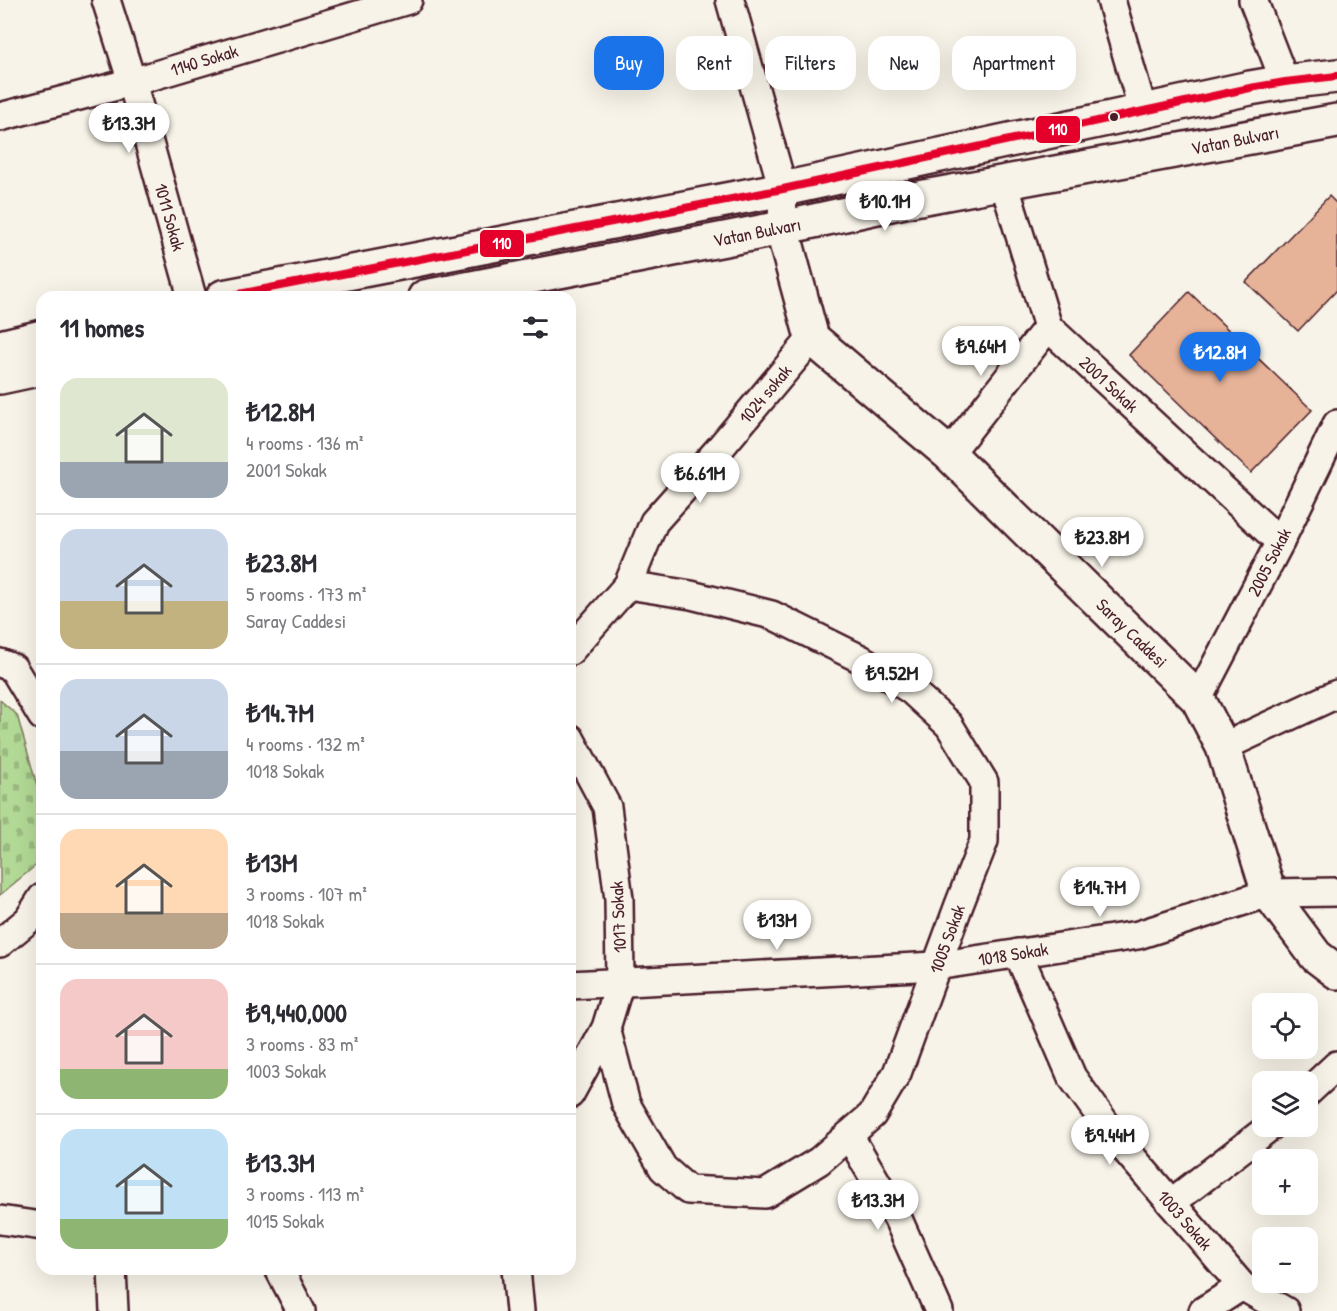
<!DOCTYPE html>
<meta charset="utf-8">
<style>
body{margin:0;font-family:"Patrick Hand",sans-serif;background:#f2f2f3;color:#2b2b33;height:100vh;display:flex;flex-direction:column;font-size:22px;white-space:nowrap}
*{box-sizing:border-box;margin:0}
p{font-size:20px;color:#7c7c81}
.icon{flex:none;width:33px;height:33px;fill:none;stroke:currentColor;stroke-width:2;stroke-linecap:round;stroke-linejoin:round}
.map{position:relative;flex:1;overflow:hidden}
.panel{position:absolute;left:36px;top:291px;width:540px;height:984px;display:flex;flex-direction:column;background:#fff;border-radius:18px;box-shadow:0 6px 24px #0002}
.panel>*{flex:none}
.guide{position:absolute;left:594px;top:36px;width:570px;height:54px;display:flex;gap:12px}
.tools{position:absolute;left:1252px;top:993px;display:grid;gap:12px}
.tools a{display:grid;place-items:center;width:66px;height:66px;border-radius:12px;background:#fff;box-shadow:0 6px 24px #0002;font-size:30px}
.price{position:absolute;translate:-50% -51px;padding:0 14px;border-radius:21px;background:#fff;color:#222;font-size:20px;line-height:39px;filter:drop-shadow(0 2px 3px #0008)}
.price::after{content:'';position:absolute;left:50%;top:36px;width:18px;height:14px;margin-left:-9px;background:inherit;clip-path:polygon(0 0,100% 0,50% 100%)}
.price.active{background:#1a73e8;color:#fff}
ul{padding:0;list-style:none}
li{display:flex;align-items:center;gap:18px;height:150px;padding:0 24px}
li+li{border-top:2px solid #e1e1e2}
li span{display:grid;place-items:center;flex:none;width:168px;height:120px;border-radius:18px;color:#555}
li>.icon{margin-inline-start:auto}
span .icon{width:72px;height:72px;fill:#fffc;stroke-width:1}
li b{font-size:26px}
h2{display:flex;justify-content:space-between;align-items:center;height:72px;padding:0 24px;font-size:26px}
.tag{padding:0 21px;border-radius:18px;background:#fff;box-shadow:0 6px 24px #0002;font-size:21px;line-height:54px}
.tag.active{background:#1a73e8;color:#fff}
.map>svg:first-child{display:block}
</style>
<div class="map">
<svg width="1337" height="1311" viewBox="0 0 1337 1311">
<defs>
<pattern id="cemetery-stones" width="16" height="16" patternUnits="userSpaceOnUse" patternTransform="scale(1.5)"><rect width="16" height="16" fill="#b2d995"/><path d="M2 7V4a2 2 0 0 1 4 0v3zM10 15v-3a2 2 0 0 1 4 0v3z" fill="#9bba81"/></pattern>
</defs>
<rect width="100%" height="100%" fill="#f7f3e8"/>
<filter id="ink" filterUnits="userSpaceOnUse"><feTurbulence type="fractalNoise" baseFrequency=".0167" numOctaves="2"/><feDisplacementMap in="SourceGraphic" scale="12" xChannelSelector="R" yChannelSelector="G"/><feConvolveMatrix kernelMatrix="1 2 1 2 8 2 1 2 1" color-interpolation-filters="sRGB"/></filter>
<g filter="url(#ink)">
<!-- cemetery -->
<path fill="url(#cemetery-stones)" stroke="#7e7c60" stroke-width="1.5" d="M 0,700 L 17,715 L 42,803 L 40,862 L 0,895 Z"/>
<!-- building -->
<g fill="#e6b298" stroke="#4a1f2b" stroke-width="1.5">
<path d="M 1329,196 L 1337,204 L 1337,290 L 1298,331 L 1246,282 Z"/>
<path d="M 1189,292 L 1312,410 L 1251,473 L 1129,355 Z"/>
</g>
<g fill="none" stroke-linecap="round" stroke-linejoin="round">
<!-- street casing -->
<g stroke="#4a1f2b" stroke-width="32">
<g id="street">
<path d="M 106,0 L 132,82 L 192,297"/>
<path d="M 730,0 L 783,189 L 782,228"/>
<path d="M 1111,0 L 1143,111"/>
<path d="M 1253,0 L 1285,82"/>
<path d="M 0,117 L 132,82 L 408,0"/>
<path d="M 1004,183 L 1048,327 L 1280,542"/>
<path d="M 949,454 L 1048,327"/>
<path d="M 570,651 L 628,585 L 654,522 L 720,448 L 812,338"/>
<path d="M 0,663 L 13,668 L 42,716"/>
<path d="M 1198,699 L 1280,542 L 1337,424"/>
<path d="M 570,738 L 607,807 L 619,899 L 620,982 L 606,1028 L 570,1094"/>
<path d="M 1223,747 L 1337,694"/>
<path d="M 0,943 L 28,920 L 42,898"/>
<path d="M 1018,953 L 1072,1077 L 1118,1141 L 1242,1286 L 1285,1311"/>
<path d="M 570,985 L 936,966 L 1138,935 L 1269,893 L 1337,892"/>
<path d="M 606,1028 L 626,1104 L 663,1168 L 688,1190 L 765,1194 L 819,1161 L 872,1115 L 897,1073 L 959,905 L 984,841 L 984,782 L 949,725 L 911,690 L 861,659 L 772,615 L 691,595 L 628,585"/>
<path d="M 1308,1092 L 1337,1065"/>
<path d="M 849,1135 L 898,1219 L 939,1311"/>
<path d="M 1171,1203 L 1271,1126"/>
<path d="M 0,1220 L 42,1226"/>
<path d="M 112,1269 L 114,1311"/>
<path d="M 279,1269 L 301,1311"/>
<path d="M 516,1269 L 520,1311"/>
<path d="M 1203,1311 L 1242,1286"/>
</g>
</g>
<!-- secondary casing -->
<g stroke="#4a1f2b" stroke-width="38">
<g id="secondary">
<path d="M 782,228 L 812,338 L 949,454 L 1198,699 L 1223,747 L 1269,893 L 1316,956 L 1337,972"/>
<path d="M 223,297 L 783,189 L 1250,88 L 1285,82 L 1337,76"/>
<path d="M 425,297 L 782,228 L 914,199 L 1337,121"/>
<path d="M 0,347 L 42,337"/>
<path d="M 0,377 L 42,368"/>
</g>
</g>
<!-- street -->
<use href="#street" stroke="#f7f3e8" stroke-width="27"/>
<!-- secondary -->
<use href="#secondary" stroke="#f7f3e8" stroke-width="33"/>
<!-- bus-1 casing -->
<g stroke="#f7f3e8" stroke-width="12">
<path id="bus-1" d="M 223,297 L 783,189 L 1250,88 L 1285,82 L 1337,76"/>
</g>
<!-- bus-1 -->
<use href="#bus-1" stroke="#e4002b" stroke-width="8"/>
</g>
</g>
<!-- markers -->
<circle fill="#4a1f2b" stroke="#f7f3e8" stroke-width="2" cx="1114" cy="117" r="5"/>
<g text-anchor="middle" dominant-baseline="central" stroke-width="4.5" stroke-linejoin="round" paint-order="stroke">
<!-- street labels -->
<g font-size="18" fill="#4a1f2b" stroke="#f7f3e8">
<text transform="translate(204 60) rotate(-17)">1140 Sokak</text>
<text transform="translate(1235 140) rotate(-11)">Vatan Bulvarı</text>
<text transform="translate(170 217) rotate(74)">1011 Sokak</text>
<text transform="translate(757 232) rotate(-11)">Vatan Bulvarı</text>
<text transform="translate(1109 384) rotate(43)">2001 Sokak</text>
<text transform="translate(765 394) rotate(-50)">1024 sokak</text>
<text transform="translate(1269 562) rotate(-63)">2005 Sokak</text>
<text transform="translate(1132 633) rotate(44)">Saray Caddesi</text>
<text transform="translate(618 917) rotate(-93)">1017 Sokak</text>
<text transform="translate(947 939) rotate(-70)">1005 Sokak</text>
<text transform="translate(1013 954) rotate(-9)">1018 Sokak</text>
<text transform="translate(1185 1220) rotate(49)">1003 Sokak</text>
</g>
</g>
<g stroke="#f7f3e8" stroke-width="2">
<rect x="1035" y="115" width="46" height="29" rx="6" fill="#e4002b"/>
<rect x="479" y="229" width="46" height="29" rx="6" fill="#e4002b"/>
</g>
<g font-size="16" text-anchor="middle" font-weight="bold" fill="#fff">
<text x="1058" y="135">110</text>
<text x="502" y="249">110</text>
</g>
</svg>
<div class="tools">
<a><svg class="icon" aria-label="locate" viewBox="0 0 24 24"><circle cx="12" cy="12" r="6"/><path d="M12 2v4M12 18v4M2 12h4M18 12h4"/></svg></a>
<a><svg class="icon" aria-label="layers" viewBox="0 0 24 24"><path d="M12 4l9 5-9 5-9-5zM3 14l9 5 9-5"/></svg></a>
<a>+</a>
<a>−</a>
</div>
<b class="price" style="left:129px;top:154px">₺13.3M</b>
<b class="price" style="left:885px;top:232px">₺10.1M</b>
<b class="price" style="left:981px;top:377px">₺9.64M</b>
<b class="price active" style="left:1220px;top:383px">₺12.8M</b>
<b class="price" style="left:700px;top:504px">₺6.61M</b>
<b class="price" style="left:1102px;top:568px">₺23.8M</b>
<b class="price" style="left:892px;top:704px">₺9.52M</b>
<b class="price" style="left:1100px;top:918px">₺14.7M</b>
<b class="price" style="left:777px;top:951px">₺13M</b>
<b class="price" style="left:1110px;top:1166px">₺9.44M</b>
<b class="price" style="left:878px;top:1231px">₺13.3M</b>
<div class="guide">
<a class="tag active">Buy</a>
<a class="tag">Rent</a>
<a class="tag">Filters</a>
<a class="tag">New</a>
<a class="tag">Apartment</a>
</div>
<section class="panel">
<h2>11 homes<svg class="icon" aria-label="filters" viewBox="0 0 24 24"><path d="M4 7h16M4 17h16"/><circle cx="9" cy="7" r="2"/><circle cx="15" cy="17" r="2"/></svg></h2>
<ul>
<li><span style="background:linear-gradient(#dfe7d0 70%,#9aa5b1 0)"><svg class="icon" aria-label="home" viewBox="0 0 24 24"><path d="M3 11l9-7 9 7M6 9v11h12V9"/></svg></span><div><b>₺12.8M</b><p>4 rooms · 136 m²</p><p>2001 Sokak</p></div></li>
<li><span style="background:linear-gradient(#c9d6e8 60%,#c2b280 0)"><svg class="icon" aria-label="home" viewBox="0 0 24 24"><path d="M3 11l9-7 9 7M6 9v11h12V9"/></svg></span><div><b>₺23.8M</b><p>5 rooms · 173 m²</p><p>Saray Caddesi</p></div></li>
<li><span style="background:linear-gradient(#c9d6e8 60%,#9aa5b1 0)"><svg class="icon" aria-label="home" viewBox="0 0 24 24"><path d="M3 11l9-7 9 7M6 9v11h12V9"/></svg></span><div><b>₺14.7M</b><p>4 rooms · 132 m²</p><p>1018 Sokak</p></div></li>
<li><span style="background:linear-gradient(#ffd9b3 70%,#b9a48a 0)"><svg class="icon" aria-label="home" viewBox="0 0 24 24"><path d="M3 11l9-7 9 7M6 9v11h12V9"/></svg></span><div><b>₺13M</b><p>3 rooms · 107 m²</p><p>1018 Sokak</p></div></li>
<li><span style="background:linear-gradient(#f6c9c9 75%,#8fb573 0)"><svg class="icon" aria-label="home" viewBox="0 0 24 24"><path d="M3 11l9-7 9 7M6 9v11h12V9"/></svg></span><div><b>₺9,440,000</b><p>3 rooms · 83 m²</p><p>1003 Sokak</p></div></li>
<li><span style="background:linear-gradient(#bfe0f5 75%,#8fb573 0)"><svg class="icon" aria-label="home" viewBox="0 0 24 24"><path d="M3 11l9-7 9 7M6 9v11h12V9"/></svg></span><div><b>₺13.3M</b><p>3 rooms · 113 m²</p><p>1015 Sokak</p></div></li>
</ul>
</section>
</div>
